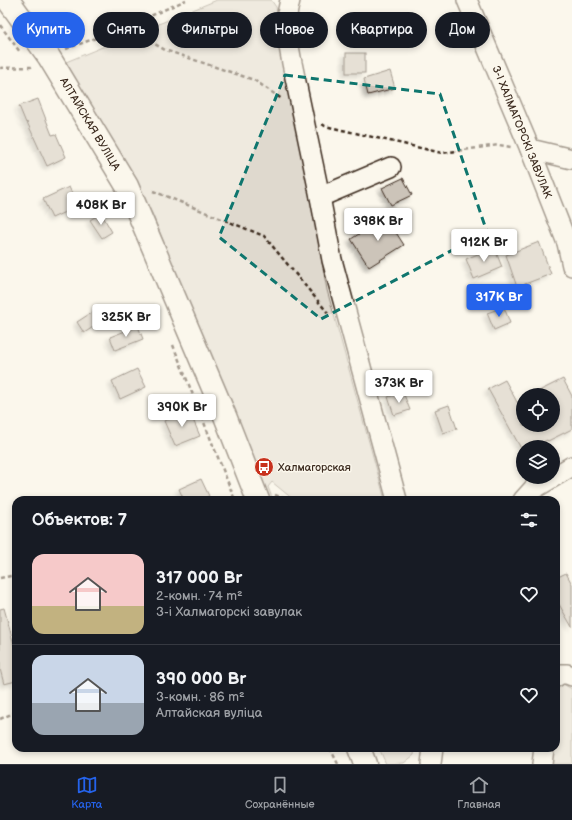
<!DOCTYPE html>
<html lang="ru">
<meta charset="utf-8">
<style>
body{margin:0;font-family:"Balsamiq Sans",sans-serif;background:#242831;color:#f1f3f6;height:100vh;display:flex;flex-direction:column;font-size:15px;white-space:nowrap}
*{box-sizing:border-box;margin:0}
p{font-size:13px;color:#9ea1a6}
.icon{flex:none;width:22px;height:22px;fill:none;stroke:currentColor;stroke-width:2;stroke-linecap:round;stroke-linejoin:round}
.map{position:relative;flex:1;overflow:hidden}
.side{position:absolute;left:12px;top:496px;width:548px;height:256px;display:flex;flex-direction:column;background:#171b24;border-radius:12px;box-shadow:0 2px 6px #0003}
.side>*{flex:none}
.guide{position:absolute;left:12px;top:12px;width:548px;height:36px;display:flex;gap:8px}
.tools{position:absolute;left:516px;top:388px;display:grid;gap:8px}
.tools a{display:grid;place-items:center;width:44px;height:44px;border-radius:50%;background:#171b24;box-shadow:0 2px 6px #0003;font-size:20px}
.price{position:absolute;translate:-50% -34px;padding:0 9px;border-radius:4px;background:#fff;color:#222;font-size:13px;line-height:26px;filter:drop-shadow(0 1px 2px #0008)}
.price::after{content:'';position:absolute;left:50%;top:24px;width:12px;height:9px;margin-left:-6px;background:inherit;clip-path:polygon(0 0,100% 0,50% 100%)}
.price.current{background:#2563eb;color:#fff}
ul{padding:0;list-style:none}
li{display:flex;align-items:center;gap:12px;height:100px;padding:0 20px}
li+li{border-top:1px solid #363941}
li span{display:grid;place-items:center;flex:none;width:112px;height:80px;border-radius:12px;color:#555}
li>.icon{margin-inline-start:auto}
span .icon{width:48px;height:48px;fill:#fffc;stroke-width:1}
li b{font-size:17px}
h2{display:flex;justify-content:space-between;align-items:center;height:48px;padding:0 20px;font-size:17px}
.pill{padding:0 14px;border-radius:18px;background:#171b24;box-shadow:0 2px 6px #0003;font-size:14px;line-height:36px}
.pill.current{background:#2563eb;color:#fff}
.dock{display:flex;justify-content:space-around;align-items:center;height:56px;border-top:1px solid #363941;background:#171b24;font-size:11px;color:#9ea1a6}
.dock a{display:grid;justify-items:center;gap:2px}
.dock .current{color:#2563eb}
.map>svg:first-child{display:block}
</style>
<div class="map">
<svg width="572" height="764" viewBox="0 0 572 764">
<defs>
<filter id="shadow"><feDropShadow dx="-3.5" dy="3.5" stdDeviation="2" flood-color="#0004"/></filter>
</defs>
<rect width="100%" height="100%" fill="#fbf7ec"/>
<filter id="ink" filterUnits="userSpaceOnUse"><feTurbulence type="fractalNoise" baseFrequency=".025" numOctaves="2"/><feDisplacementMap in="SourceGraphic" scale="8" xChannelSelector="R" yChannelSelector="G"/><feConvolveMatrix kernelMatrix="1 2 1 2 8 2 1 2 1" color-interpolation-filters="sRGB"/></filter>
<g filter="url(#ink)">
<!-- green -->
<g fill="#dfd9ce" stroke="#8d8276">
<path d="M 217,0 L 271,0 L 276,7 L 327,290 L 385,500 L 294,500 L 272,482 L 268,487 L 273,500 L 267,500 L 152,213 L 66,62 Z"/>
<path d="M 559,682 L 572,689 L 572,764 L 548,764 L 550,748 L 556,748 L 556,702 Z"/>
<path d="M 379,748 L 415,748 L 414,755 L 404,763 L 386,764 Z"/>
</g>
<!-- building -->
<g fill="#ccc4b9" stroke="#3b2a1e" filter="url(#shadow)">
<rect x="346" y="53" width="19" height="20"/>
<path d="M 390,71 L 395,88 L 368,95 L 364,79 Z"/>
<path d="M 38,99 L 52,135 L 56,134 L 66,157 L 47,166 L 27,122 L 26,123 L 19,106 Z"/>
<path d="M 403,178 L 412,195 L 391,205 L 382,188 Z"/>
<path d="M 69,187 L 78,206 L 52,218 L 43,199 Z"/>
<path d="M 101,213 L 112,232 L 102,238 L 90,220 Z"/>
<path d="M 386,217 L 404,245 L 369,267 L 351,239 Z"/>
<path d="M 539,242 L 551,274 L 517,287 L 506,255 Z"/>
<path d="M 494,247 L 502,267 L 474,279 L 466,259 Z"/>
<path d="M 504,307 L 510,323 L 494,330 L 487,313 Z"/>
<path d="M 97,309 L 104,320 L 84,333 L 77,322 Z"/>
<path d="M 138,326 L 143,339 L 115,350 L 110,337 Z"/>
<path d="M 137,369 L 146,387 L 120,399 L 112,381 Z"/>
<path d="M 563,379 L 572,396 L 572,429 L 548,441 L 547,440 L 533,447 L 523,447 L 523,452 L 488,389 L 505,380 L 523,413 L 523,425 L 553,425 L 553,395 L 531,395 Z"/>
<path d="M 403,392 L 410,410 L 394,415 L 388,397 Z"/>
<path d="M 449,405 L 457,429 L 443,433 L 435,410 Z"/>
<path d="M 189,410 L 200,436 L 175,446 L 164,421 Z"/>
<path d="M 201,479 L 209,496 L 200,500 L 184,500 L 179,489 Z"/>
<path d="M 566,573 L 572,584 L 572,627 L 556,599 L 556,578 Z"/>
<path d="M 4,608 L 16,652 L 16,681 L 4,684 L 0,669 L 0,609 Z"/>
</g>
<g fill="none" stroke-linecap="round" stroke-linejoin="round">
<!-- minor casing -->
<g stroke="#3b2a1e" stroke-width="22">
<g id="minor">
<path d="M 290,0 L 285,24 L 292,63 L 320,197 L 332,260 L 397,500"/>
<path d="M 467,0 L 530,149 L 567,243 L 572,266"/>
<path d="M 530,149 L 572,159"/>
<path d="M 320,197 L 391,167"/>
<path d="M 523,500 L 532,490 L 572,466"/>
<path d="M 556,677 L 559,674 L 567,674 L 572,676"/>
<path d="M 431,764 L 433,748"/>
<path d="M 542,764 L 544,748"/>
</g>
</g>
<!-- major casing -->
<g stroke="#3b2a1e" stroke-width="25">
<g id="major">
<path d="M 8,0 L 49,57 L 127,186 L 225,416 L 258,500"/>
<path d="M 359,748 L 365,764"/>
</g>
</g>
<!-- path -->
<g stroke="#3b2a1e" stroke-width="2.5" stroke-dasharray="4 3" stroke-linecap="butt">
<path d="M 0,25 L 20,52"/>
<path d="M 126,27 L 186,0"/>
<path d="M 66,49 L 126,27 L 165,50 L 254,80 L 282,99"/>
<path d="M 0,68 L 31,67 L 33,66"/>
<path d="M 322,124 L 325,126 L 442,153 L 499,145 L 511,147"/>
<path d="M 153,191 L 264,236 L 328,313"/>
<path d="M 173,345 L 235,500"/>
<path d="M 275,495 L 288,500"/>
<path d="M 0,578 L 16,575"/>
<path d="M 0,719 L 16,712"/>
<path d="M 330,748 L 338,764"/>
</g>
<!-- minor -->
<use href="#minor" stroke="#fbf7ec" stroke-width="19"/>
<!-- major -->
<use href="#major" stroke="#fbf7ec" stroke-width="22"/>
</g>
</g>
<!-- marked area -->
<path d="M0 0H572V764H0ZM 285,75 L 440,94 L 487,232 L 321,319 L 219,237 Z" fill="#fbf7ec" fill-opacity=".55" fill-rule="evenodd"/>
<path fill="none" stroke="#0f766e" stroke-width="3" stroke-dasharray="8 5" stroke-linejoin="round" d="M 285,75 L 440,94 L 487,232 L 321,319 L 219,237 Z"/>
<!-- icons -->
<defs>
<g id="bus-disc" transform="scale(1)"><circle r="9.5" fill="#c8321e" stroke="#fbf7ec"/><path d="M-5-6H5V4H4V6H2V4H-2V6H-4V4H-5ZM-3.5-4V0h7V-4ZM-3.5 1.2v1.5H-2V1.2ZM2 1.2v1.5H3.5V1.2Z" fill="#fff"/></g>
</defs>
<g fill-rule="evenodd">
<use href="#bus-disc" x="264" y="467"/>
</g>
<g text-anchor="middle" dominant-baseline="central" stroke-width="3" stroke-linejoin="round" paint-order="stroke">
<!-- street labels -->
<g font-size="11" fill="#3b2a1e" stroke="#fbf7ec">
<text transform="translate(90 124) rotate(59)">АЛТАЙСКАЯ ВУЛІЦА</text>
<text transform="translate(522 132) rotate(68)">3-І ХАЛМАГОРСКІ ЗАВУЛАК</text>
</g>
<!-- poi labels -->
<g font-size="11" fill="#3b2a1e" stroke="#fbf7ec" text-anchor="start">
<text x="278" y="467">Халмагорская</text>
</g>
</g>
</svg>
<div class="tools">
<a><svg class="icon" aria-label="locate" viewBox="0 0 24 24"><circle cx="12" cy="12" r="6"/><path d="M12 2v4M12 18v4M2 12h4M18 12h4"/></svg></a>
<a><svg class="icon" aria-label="layers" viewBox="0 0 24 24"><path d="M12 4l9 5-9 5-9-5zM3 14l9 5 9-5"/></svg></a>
</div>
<b class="price" style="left:101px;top:226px">408K Br</b>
<b class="price" style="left:378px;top:242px">398K Br</b>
<b class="price" style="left:484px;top:263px">912K Br</b>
<b class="price current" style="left:499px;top:318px">317K Br</b>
<b class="price" style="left:126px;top:338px">325K Br</b>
<b class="price" style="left:399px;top:404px">373K Br</b>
<b class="price" style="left:182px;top:428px">390K Br</b>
<div class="guide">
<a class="pill current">Купить</a>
<a class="pill">Снять</a>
<a class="pill">Фильтры</a>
<a class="pill">Новое</a>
<a class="pill">Квартира</a>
<a class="pill">Дом</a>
</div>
<section class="side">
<h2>Объектов: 7<svg class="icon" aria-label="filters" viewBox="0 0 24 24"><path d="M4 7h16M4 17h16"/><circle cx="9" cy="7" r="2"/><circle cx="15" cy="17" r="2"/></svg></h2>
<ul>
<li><span style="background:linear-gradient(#f6c9c9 65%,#c2b280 0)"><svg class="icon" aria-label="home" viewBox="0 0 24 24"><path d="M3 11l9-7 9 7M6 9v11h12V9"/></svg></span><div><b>317 000 Br</b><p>2-комн. · 74 m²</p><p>3-і Халмагорскі завулак</p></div><svg class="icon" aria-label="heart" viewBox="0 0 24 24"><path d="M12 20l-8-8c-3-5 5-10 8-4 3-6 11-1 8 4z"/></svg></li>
<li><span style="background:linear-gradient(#c9d6e8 60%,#9aa5b1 0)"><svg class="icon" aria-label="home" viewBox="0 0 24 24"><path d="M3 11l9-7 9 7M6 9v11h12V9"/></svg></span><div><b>390 000 Br</b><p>3-комн. · 86 m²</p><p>Алтайская вуліца</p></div><svg class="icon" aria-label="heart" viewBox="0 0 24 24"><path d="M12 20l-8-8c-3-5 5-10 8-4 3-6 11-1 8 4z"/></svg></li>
</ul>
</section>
</div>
<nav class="dock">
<a class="current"><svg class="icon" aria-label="map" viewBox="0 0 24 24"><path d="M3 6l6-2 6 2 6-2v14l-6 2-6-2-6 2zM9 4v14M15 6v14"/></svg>Карта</a>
<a><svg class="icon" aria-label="saved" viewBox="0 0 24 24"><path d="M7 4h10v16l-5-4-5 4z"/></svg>Сохранённые</a>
<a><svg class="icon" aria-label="home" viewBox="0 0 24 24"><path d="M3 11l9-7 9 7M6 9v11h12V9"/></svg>Главная</a>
</nav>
